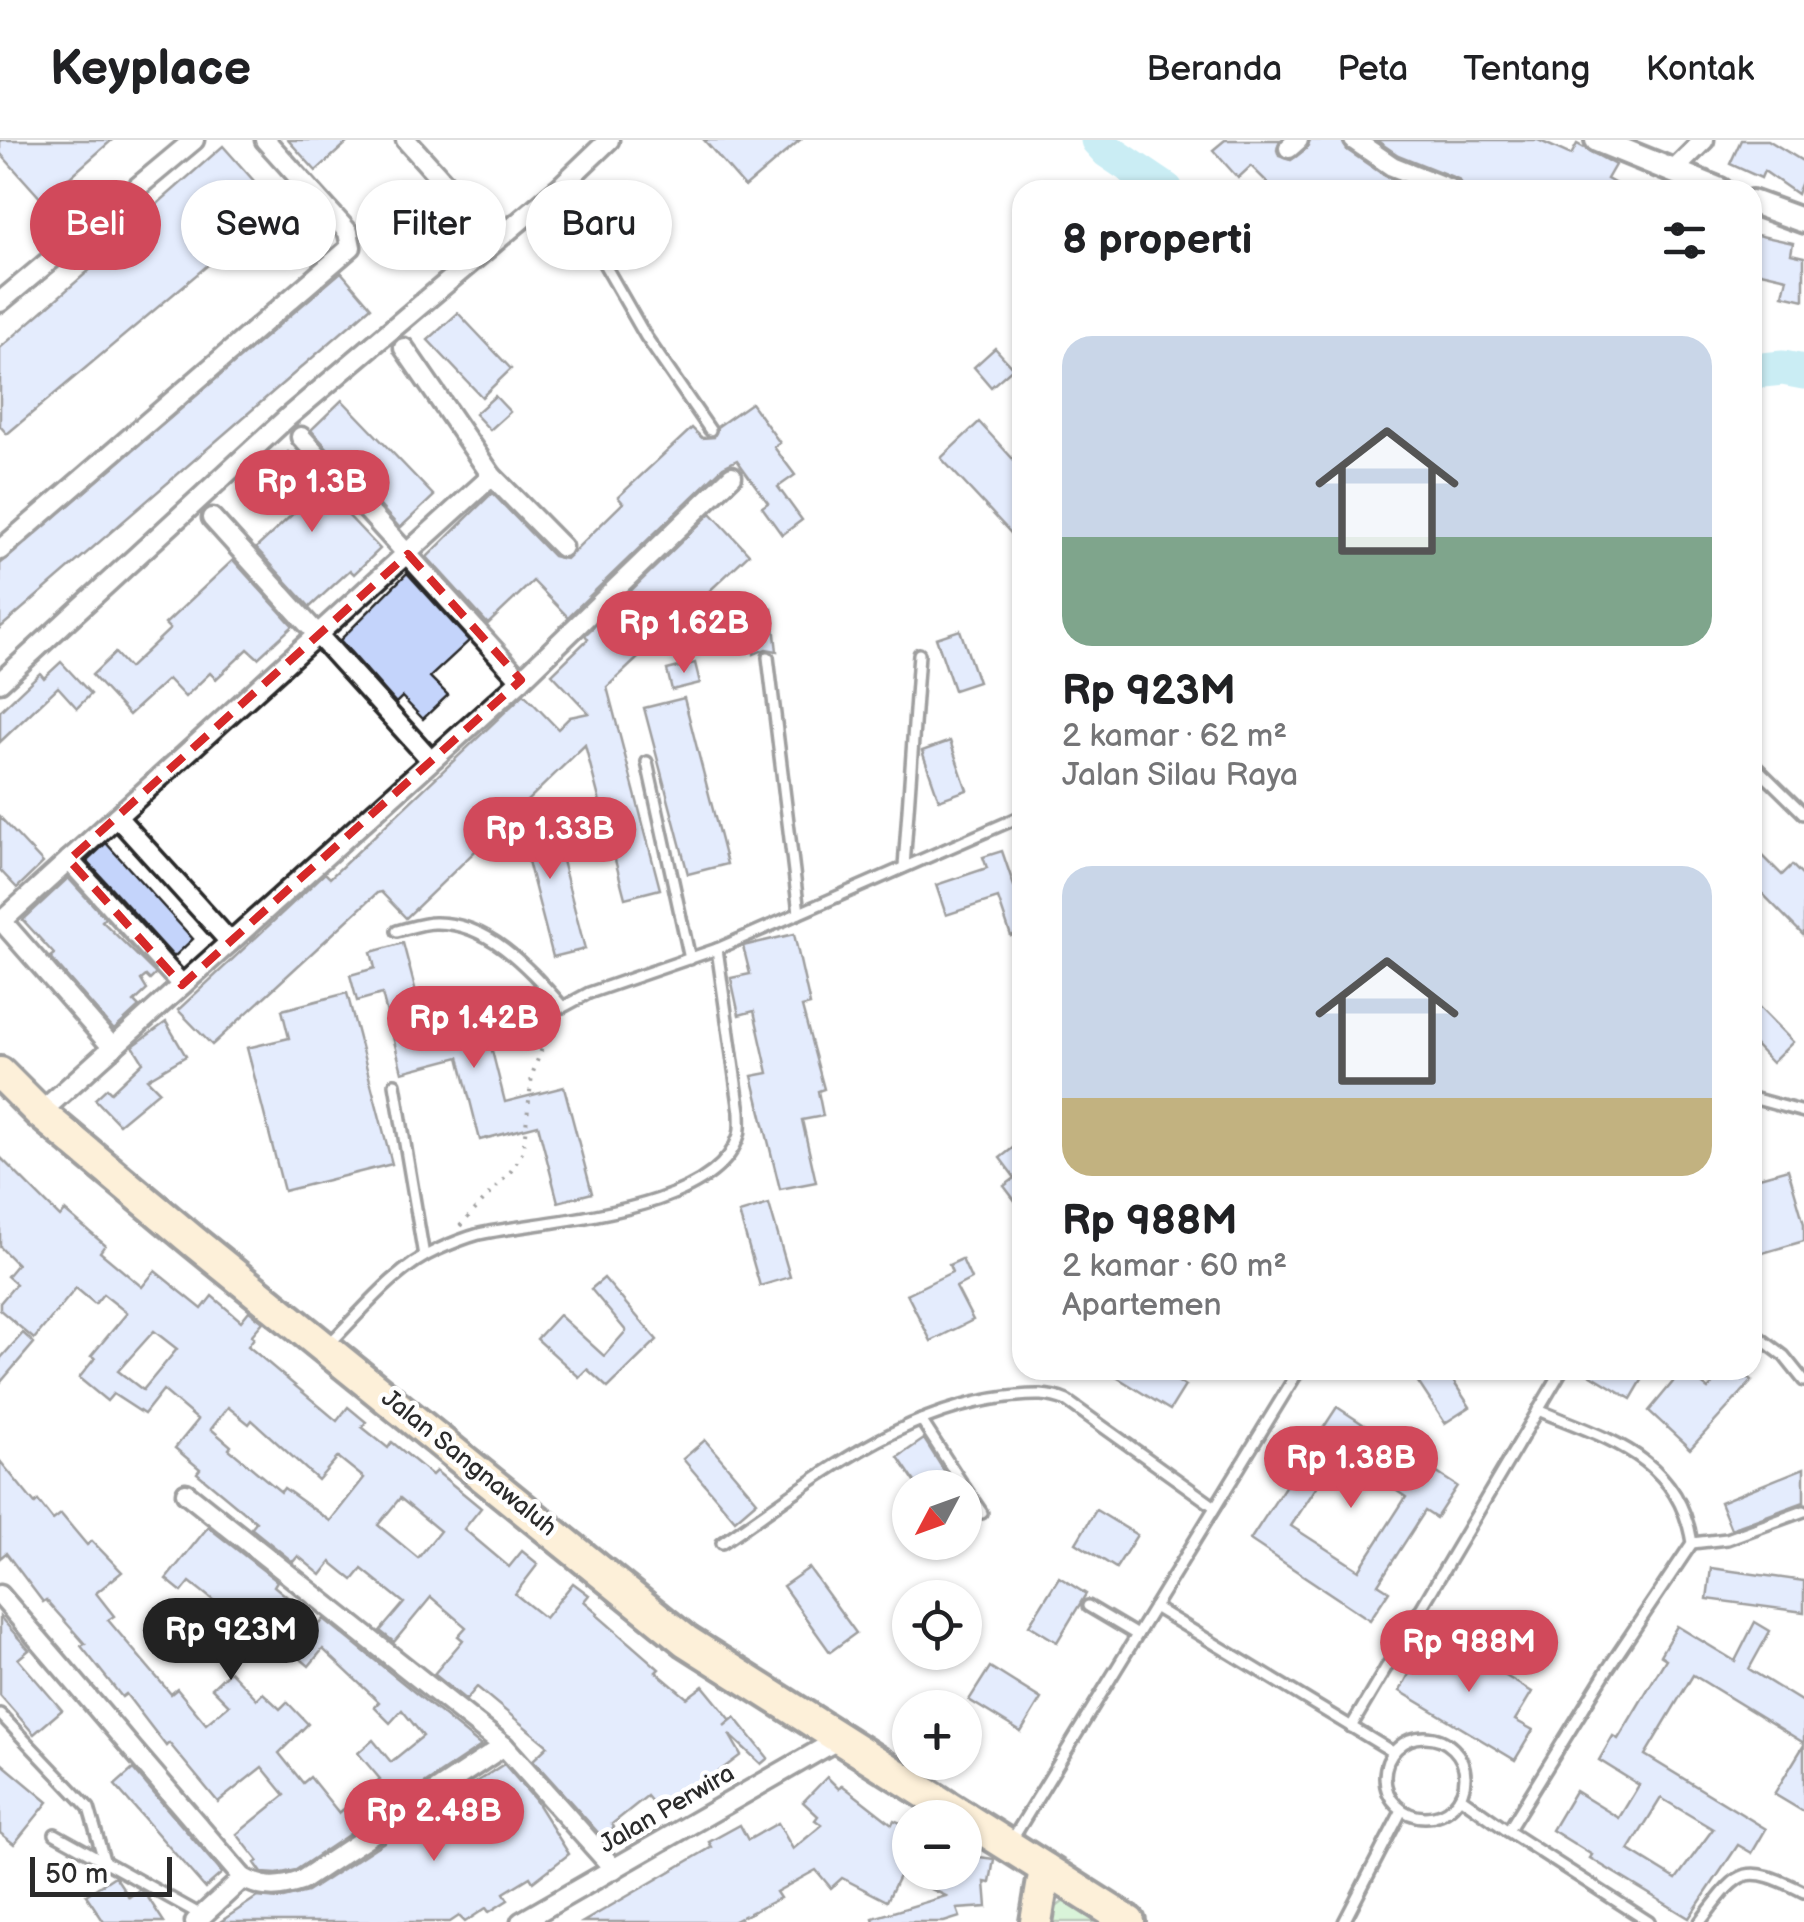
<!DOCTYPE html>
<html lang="id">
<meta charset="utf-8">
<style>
body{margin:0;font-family:"Balsamiq Sans",sans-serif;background:#f2f2f2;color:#202124;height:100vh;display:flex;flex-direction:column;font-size:38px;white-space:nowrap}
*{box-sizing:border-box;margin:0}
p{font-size:32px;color:#757577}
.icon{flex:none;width:55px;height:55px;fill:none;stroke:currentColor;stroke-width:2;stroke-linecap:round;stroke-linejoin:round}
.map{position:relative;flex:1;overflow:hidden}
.drawer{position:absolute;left:1012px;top:40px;width:750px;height:1200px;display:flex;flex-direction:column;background:#fff;border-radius:30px;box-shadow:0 2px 8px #0004}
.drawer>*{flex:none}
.guide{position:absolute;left:30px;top:40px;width:832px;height:90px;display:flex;gap:20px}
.needle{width:65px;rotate:229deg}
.buttons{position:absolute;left:892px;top:1330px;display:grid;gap:20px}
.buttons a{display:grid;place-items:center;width:90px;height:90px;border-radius:50%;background:#fff;box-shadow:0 2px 8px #0004;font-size:50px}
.scale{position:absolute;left:30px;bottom:25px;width:142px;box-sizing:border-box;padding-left:10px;border:5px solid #2b2b2b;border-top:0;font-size:28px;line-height:35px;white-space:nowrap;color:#2b2b2b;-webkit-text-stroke:8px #fff;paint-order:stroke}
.price{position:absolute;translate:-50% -85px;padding:0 22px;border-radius:35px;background:#d1495b;color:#fff;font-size:32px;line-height:65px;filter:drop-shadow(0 2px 5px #0008)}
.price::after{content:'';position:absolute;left:50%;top:60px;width:30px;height:22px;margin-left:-15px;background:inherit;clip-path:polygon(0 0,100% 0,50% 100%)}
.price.on{background:#222;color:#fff}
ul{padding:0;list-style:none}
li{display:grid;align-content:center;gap:20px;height:530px;padding:0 50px}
li span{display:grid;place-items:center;height:310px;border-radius:30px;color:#555}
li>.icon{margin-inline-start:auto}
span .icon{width:180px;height:180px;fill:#fffc;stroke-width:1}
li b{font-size:42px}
h2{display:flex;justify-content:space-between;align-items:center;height:120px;padding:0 50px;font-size:42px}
.pill{padding:0 35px;border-radius:45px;background:#fff;box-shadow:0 2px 8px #0004;font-size:35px;line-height:90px}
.pill.on{background:#d1495b;color:#fff}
header{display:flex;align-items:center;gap:60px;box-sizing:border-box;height:140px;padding:0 50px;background:#fff;border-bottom:2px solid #e0e0e0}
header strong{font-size:48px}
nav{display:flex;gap:55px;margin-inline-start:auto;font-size:35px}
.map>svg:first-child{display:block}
</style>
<header>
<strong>Keyplace</strong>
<nav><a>Beranda</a><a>Peta</a><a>Tentang</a><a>Kontak</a></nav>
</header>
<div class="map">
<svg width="1804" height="1782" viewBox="0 0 1804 1782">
<rect width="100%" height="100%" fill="#fff"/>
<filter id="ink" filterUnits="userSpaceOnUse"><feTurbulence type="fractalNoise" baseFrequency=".01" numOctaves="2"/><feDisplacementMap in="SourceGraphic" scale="20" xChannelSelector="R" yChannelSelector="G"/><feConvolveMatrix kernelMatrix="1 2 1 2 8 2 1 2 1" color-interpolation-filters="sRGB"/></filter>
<g filter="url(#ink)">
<!-- green -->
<path fill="#abe5aa" stroke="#6b886a" stroke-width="2.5" d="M 1068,1758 L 1105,1782 L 1053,1782 L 1055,1768 Z"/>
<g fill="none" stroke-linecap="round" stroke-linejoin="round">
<!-- river -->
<g stroke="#89d8e7" stroke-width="35">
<path d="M 1098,0 L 1108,11 L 1166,50"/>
<path d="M 1752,231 L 1783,228 L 1804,232"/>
</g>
</g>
<!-- building -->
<g fill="#c4d4fb" stroke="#2b2b2b" stroke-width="2.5" fill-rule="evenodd">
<path d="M 0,0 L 112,0 L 43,61 L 0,13 Z"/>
<path d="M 288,0 L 350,0 L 316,31 Z"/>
<path d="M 704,0 L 800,0 L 745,47 Z"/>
<path d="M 1225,0 L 1280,0 L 1277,10 L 1279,16 L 1291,20 L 1306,9 L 1310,0 L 1342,0 L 1347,10 L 1385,36 L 1418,50 L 1275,50 L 1251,26 L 1238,38 L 1213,10 Z"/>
<path d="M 1376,0 L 1538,0 L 1571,15 L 1577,4 L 1615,25 L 1607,39 L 1627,50 L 1464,50 L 1458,39 L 1398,15 Z"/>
<path d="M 1741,0 L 1768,0 L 1804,22 L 1804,37 L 1797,54 L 1764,31 L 1761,38 L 1730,24 Z"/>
<path d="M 223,6 L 277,67 L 7,294 L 0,286 L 0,208 L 100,121 L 97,117 Z"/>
<path d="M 1752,94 L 1793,103 L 1791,114 L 1804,117 L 1804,160 L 1783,155 L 1787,138 L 1752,130 Z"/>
<path d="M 341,132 L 371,167 L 0,488 L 0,424 Z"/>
<path d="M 458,173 L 511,229 L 482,257 L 428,200 Z"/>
<path d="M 995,208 L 1013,228 L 991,247 L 974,227 Z"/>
<path d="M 495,256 L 510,272 L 490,290 L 475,274 Z"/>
<path d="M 342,260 L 434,356 L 400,388 L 311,290 Z"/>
<path d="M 751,263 L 780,303 L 774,307 L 795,335 L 778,347 L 802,380 L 782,395 L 762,367 L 768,363 L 737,320 L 723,327 L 568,477 L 533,441 L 488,484 L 427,417 L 492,353 L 553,416 L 566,419 L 623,363 L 618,357 L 692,288 L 702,298 L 714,297 L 717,287 Z"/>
<path d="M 979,282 L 1022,329 L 1022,405 L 941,318 Z"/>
<path d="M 288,312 L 380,409 L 354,434 L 350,430 L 310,467 L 256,408 L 295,372 L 261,337 Z"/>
<path d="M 711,373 L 749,414 L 607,547 L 660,749 L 625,758 L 585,605 L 406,778 L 381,752 L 377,753 L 212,905 L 178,870 L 325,733 L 330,738 L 524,554 L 558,589 L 570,577 L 589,573 L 552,534 L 588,499 L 585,495 Z"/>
<path d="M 233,420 L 293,486 L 258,518 L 248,509 L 216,539 L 210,533 L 185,557 L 168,539 L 129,575 L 92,535 L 115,513 L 129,528 L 170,489 L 165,484 Z"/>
<path d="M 407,433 L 469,501 L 430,537 L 448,555 L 423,579 L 402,557 L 396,563 L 340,500 Z"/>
<path d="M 772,469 L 777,511 L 766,509 L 754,514 L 749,472 Z"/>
<path d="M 960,490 L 978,542 L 954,550 L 936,498 Z"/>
<path d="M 61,522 L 91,554 L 77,568 L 58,547 L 0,602 L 0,571 L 40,533 L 44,538 Z"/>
<path d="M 695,523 L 700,543 L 672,550 L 667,530 Z"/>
<path d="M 684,558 L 727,724 L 688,734 L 644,568 Z"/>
<path d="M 950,601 L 967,650 L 939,660 L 922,611 Z"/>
<path d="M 548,667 L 585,809 L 553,817 L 516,675 Z"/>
<path d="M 0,677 L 43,723 L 17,748 L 0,730 Z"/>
<path d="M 106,703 L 193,799 L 174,817 L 87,721 Z"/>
<path d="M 1752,705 L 1782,735 L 1792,725 L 1804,737 L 1804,796 L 1752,743 Z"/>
<path d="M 1002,711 L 1014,746 L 1022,744 L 1022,791 L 1011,796 L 998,758 L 946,775 L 936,745 L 987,728 L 983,717 Z"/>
<path d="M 68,738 L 105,778 L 102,781 L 156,834 L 150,840 L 146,836 L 141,840 L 147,850 L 134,862 L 139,867 L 114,890 L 50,817 L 54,814 L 23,780 Z"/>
<path d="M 794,794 L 810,865 L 802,867 L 824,949 L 818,951 L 823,976 L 802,980 L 816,1042 L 780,1049 L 752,936 L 768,933 L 754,871 L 739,875 L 731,838 L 750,834 L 743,806 Z"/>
<path d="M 403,803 L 426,890 L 483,875 L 505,962 L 564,947 L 592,1053 L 558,1062 L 538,985 L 480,1000 L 459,917 L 402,932 L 382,854 L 357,861 L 350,835 L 375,828 L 371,812 Z"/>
<path d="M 347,853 L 392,1024 L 284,1051 L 247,908 L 289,898 L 282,870 Z"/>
<path d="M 1752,860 L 1793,902 L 1772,923 L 1752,902 Z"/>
<path d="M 166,882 L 186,916 L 147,939 L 159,951 L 119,984 L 95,959 L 107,948 L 111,952 L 143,922 L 133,906 Z"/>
<path d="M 1014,1007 L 1022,1017 L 1022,1070 L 1004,1046 L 1015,1038 L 1000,1018 Z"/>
<path d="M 0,1017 L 60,1077 L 65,1071 L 105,1105 L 100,1112 L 142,1147 L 155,1131 L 202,1169 L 212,1156 L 241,1181 L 249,1171 L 263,1182 L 251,1196 L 254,1198 L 248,1206 L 337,1281 L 348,1267 L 366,1282 L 362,1287 L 388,1308 L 392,1302 L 432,1335 L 436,1331 L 481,1368 L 464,1389 L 509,1427 L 522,1411 L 538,1424 L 515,1454 L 545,1478 L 573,1443 L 589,1455 L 584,1461 L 598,1473 L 597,1475 L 659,1529 L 656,1532 L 687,1558 L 703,1546 L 731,1580 L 724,1586 L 735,1577 L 768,1618 L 761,1624 L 729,1594 L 741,1615 L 709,1639 L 706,1636 L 661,1673 L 647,1656 L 612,1684 L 614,1687 L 603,1698 L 533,1620 L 548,1606 L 477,1547 L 466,1560 L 434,1534 L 463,1500 L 458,1496 L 466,1487 L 431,1457 L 394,1502 L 380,1491 L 404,1463 L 362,1429 L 353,1440 L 331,1422 L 321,1435 L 298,1416 L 293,1422 L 251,1388 L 256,1382 L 197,1333 L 200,1329 L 175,1308 L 198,1280 L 163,1250 L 144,1274 L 113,1254 L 107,1261 L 79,1238 L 95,1218 L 91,1216 L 127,1173 L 103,1154 L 95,1164 L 76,1148 L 34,1199 L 0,1170 L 0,1163 L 16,1144 L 7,1136 L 17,1124 L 0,1107 ZM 154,1191 L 177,1209 L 143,1250 L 118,1231 ZM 228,1267 L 249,1284 L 252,1280 L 318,1340 L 338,1317 L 364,1338 L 330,1381 L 284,1348 L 281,1352 L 229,1309 L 231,1306 L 211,1289 ZM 400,1358 L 440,1391 L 418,1418 L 378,1385 Z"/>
<path d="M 1788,1029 L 1804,1084 L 1804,1101 L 1752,1116 L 1752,1039 Z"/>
<path d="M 769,1064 L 790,1137 L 760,1146 L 739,1073 Z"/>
<path d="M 962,1119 L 971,1139 L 956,1147 L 973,1180 L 931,1201 L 907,1154 L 952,1132 L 949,1125 Z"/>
<path d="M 604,1138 L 657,1200 L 608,1248 L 587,1229 L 579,1237 L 537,1199 L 559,1175 L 604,1216 L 626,1191 L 591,1149 Z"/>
<path d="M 23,1193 L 34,1203 L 0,1243 L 0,1219 Z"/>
<path d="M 1105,1230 L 1159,1230 L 1185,1246 L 1170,1270 Z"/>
<path d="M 1410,1230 L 1446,1230 L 1470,1267 L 1445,1283 Z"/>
<path d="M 1583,1230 L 1648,1230 L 1631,1259 Z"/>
<path d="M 1683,1230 L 1708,1249 L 1725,1230 L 1741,1230 L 1752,1241 L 1690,1309 L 1649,1271 Z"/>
<path d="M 1337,1267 L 1457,1346 L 1436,1378 L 1425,1371 L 1378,1444 L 1389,1451 L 1370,1480 L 1250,1400 ZM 1339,1313 L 1406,1357 L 1359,1430 L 1291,1386 Z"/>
<path d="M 924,1299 L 955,1348 L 919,1348 L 898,1317 Z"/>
<path d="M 705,1300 L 757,1361 L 735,1380 L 683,1319 Z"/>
<path d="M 0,1321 L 35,1364 L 38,1361 L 53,1380 L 61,1374 L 87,1405 L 92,1401 L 122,1432 L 96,1453 L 114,1476 L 108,1480 L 171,1554 L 177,1549 L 206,1584 L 229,1565 L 212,1548 L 230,1531 L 257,1559 L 263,1553 L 280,1569 L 287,1562 L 308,1584 L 279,1613 L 303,1643 L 310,1637 L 339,1673 L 380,1639 L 358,1613 L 373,1600 L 391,1622 L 423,1596 L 402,1570 L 390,1583 L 374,1567 L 379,1562 L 323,1509 L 309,1526 L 266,1489 L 260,1497 L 190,1442 L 182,1452 L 166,1439 L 208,1387 L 277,1441 L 274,1446 L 320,1484 L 324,1479 L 481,1606 L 296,1730 L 277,1734 L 262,1733 L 255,1723 L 258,1721 L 237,1694 L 285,1655 L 262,1627 L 218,1662 L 169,1603 L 166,1606 L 126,1554 L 122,1557 L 81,1506 L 85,1504 L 46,1460 L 43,1462 L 6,1413 L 0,1418 Z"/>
<path d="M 1804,1328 L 1804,1362 L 1731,1389 L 1720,1362 Z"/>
<path d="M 1096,1370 L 1137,1395 L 1116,1428 L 1076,1403 Z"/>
<path d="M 809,1428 L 856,1493 L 830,1512 L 783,1446 Z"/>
<path d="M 1711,1428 L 1804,1441 L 1804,1472 L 1707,1459 Z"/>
<path d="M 1059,1437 L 1086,1454 L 1057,1502 L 1029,1485 Z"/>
<path d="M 0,1477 L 29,1510 L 18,1519 L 62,1570 L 34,1594 L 0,1555 Z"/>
<path d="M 1755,1482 L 1770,1491 L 1749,1529 L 1804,1563 L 1804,1603 L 1693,1535 L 1645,1615 L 1766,1689 L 1752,1713 L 1738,1705 L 1689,1778 L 1590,1718 L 1592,1715 L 1552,1690 L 1575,1651 L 1619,1678 L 1639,1645 L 1599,1620 L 1613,1596 L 1618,1599 L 1666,1519 L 1660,1515 L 1677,1486 L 1735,1521 ZM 1661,1658 L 1713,1689 L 1676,1739 L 1629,1710 Z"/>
<path d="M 1432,1491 L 1532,1552 L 1515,1580 L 1533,1590 L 1515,1620 L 1400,1551 Z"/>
<path d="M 990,1527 L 1041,1559 L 1021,1592 L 969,1560 Z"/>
<path d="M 1804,1605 L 1804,1672 L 1774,1654 Z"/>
<path d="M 0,1622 L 48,1662 L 14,1704 L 0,1693 Z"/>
<path d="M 504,1624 L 535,1660 L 569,1714 L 533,1742 L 530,1737 L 504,1753 L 508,1760 L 489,1772 L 486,1768 L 465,1782 L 459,1776 L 450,1782 L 220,1782 L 257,1757 L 279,1759 L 307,1752 Z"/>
<path d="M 133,1629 L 222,1733 L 205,1748 L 115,1645 Z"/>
<path d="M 827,1637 L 839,1649 L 842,1645 L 892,1684 L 894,1680 L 910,1687 L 910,1732 L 965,1732 L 965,1715 L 994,1719 L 990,1743 L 985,1742 L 987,1767 L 957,1769 L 960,1777 L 944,1782 L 874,1782 L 873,1778 L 946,1756 L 900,1734 L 887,1761 L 842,1738 L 831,1748 L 816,1730 L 776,1752 L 780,1758 L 732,1782 L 583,1782 L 712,1707 L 709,1702 L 740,1685 L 748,1700 L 778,1683 L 793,1709 L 822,1685 L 815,1680 L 818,1676 L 803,1662 Z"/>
<path d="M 115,1736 L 129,1757 L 139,1750 L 145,1753 L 164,1782 L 104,1782 L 86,1755 Z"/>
</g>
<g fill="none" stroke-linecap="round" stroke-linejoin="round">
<!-- service casing -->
<g stroke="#2b2b2b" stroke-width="16">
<g id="service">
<path d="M 560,47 L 646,197 L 710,290"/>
<path d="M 768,517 L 799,773"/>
<path d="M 647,622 L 690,819"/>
<path d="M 1752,623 L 1804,674"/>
<path d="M 904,727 L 919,514"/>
<path d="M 397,791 C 409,788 423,783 435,783 C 490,782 530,830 563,867 L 589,853 L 717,809 L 1022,676"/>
<path d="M 395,944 L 424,1116"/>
<path d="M 1752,958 L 1804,972"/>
<path d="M 1752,1192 L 1784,1216 L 1804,1241"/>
<path d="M 328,1205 C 361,1173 394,1129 437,1110 C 450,1104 465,1098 479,1094 C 546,1079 715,1075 739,995 C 741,988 740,979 740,972 L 717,809"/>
<path d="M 921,1280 L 965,1348"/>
<path d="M 965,1348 L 982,1373"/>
<path d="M 722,1403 C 810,1343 898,1270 1007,1257 C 1029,1255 1046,1252 1067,1261 L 1215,1367"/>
<path d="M 1692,1403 L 1727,1399 L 1804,1371"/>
<path d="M 1088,1466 L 1137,1495"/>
<path d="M 1154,1467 L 1393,1612"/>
<path d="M 0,1574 L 89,1668 L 104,1720"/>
<path d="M 1351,1587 L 1562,1230"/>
<circle cx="1425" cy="1637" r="40"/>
<path d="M 1460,1657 L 1508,1691 L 1607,1530 L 1692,1403 C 1679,1317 1608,1299 1538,1270"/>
<path d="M 1508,1691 L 1649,1782"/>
<path d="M 55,1694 L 201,1775"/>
<path d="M 1010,1703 L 1299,1230"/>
<path d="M 1344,1782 L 1402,1670"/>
<path d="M 1700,1782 C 1740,1730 1742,1721 1804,1752"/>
</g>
</g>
<!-- minor casing -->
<g stroke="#2b2b2b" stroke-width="25">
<g id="minor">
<path d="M 406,0 L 458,58 L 468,64"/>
<path d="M 1354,0 L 1392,26 L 1452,50"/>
<path d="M 1289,8 L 1298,0"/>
<path d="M 1673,31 L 1704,0"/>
<path d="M 0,162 L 194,0"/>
<path d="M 301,297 L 521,540"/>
<path d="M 492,336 L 562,407"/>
<path d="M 212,378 L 431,620"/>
<path d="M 0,410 L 351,107 L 348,92 L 265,0"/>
<path d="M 0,542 L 288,277 L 560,47 L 609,0"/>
<path d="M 117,677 L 230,802"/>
<path d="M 69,720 L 182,845"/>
<path d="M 0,779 L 113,908"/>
<path d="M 2,781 L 492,336 L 404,208"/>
<path d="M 40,973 L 521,540 L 732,336"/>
<path d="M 186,1353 L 504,1606 L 614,1729"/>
<path d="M 0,1455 L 243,1738 L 195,1782"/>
<path d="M 243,1738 C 263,1749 278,1749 301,1741 L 504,1606"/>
<path d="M 521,1782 L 839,1599"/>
</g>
</g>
<!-- tertiary casing -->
<g stroke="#2b2b2b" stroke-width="30">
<g id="tertiary">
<path d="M 1597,0 L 1720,50"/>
<path d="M 1752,62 L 1804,81"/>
</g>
</g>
<!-- primary casing -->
<g stroke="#2b2b2b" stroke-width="38">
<g id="primary">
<path d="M 0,933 L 40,973 L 193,1101 L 686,1501 L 965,1678"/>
<path d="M 965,1678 L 1129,1782"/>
<path d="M 1036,1782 L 1045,1729"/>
</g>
</g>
<!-- path -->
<path stroke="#2b2b2b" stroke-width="4" stroke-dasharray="2.5 8" stroke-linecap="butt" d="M 460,1086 L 511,1031 L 523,1011 L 532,935 L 553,878"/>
<!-- service -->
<use href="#service" stroke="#fff" stroke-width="9"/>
<!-- minor -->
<use href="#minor" stroke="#fff" stroke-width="18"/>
<!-- tertiary -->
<use href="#tertiary" stroke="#fff" stroke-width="22"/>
<!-- primary -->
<use href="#primary" stroke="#faddab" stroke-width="30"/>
</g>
</g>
<!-- marked area -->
<path d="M0 0H1804V1782H0ZM 408,414 L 521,540 L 182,845 L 69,720 Z" fill="#fff" fill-opacity=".55" fill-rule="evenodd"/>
<path fill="none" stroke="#d62828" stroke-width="8" stroke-dasharray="20 12" stroke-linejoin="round" d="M 408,414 L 521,540 L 182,845 L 69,720 Z"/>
<g text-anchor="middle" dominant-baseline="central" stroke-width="9" stroke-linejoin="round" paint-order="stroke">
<!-- street labels -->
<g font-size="25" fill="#2b2b2b" stroke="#fff">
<text transform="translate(469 1323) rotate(39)">Jalan Sangnawaluh</text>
<text transform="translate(667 1669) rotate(-30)">Jalan Perwira</text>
</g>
</g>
</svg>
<div class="buttons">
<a><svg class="needle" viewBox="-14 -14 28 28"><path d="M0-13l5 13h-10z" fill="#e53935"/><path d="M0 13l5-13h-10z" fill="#757577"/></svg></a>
<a><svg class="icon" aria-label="locate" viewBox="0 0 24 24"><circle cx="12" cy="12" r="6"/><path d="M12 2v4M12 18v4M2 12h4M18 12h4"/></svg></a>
<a>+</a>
<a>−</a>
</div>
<div class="scale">50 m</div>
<b class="price" style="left:312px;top:395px">Rp 1.3B</b>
<b class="price" style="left:684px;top:536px">Rp 1.62B</b>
<b class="price" style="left:550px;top:742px">Rp 1.33B</b>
<b class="price" style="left:474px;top:931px">Rp 1.42B</b>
<b class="price" style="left:1351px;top:1371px">Rp 1.38B</b>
<b class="price on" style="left:231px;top:1543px">Rp 923M</b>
<b class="price" style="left:1469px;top:1555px">Rp 988M</b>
<b class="price" style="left:434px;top:1724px">Rp 2.48B</b>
<div class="guide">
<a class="pill on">Beli</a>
<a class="pill">Sewa</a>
<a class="pill">Filter</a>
<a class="pill">Baru</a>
</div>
<section class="drawer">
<h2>8 properti<svg class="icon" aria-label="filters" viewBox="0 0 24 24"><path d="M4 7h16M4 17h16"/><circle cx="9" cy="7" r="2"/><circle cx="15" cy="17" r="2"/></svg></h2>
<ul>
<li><span style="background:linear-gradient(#c9d6e8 65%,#7fa58c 0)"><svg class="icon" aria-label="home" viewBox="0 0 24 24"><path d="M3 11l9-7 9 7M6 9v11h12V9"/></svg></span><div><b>Rp 923M</b><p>2 kamar · 62 m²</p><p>Jalan Silau Raya</p></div></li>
<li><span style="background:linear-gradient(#c9d6e8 75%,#c2b280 0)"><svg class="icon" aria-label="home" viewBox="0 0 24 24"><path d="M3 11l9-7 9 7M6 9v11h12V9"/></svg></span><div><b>Rp 988M</b><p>2 kamar · 60 m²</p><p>Apartemen</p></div></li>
</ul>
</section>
</div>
